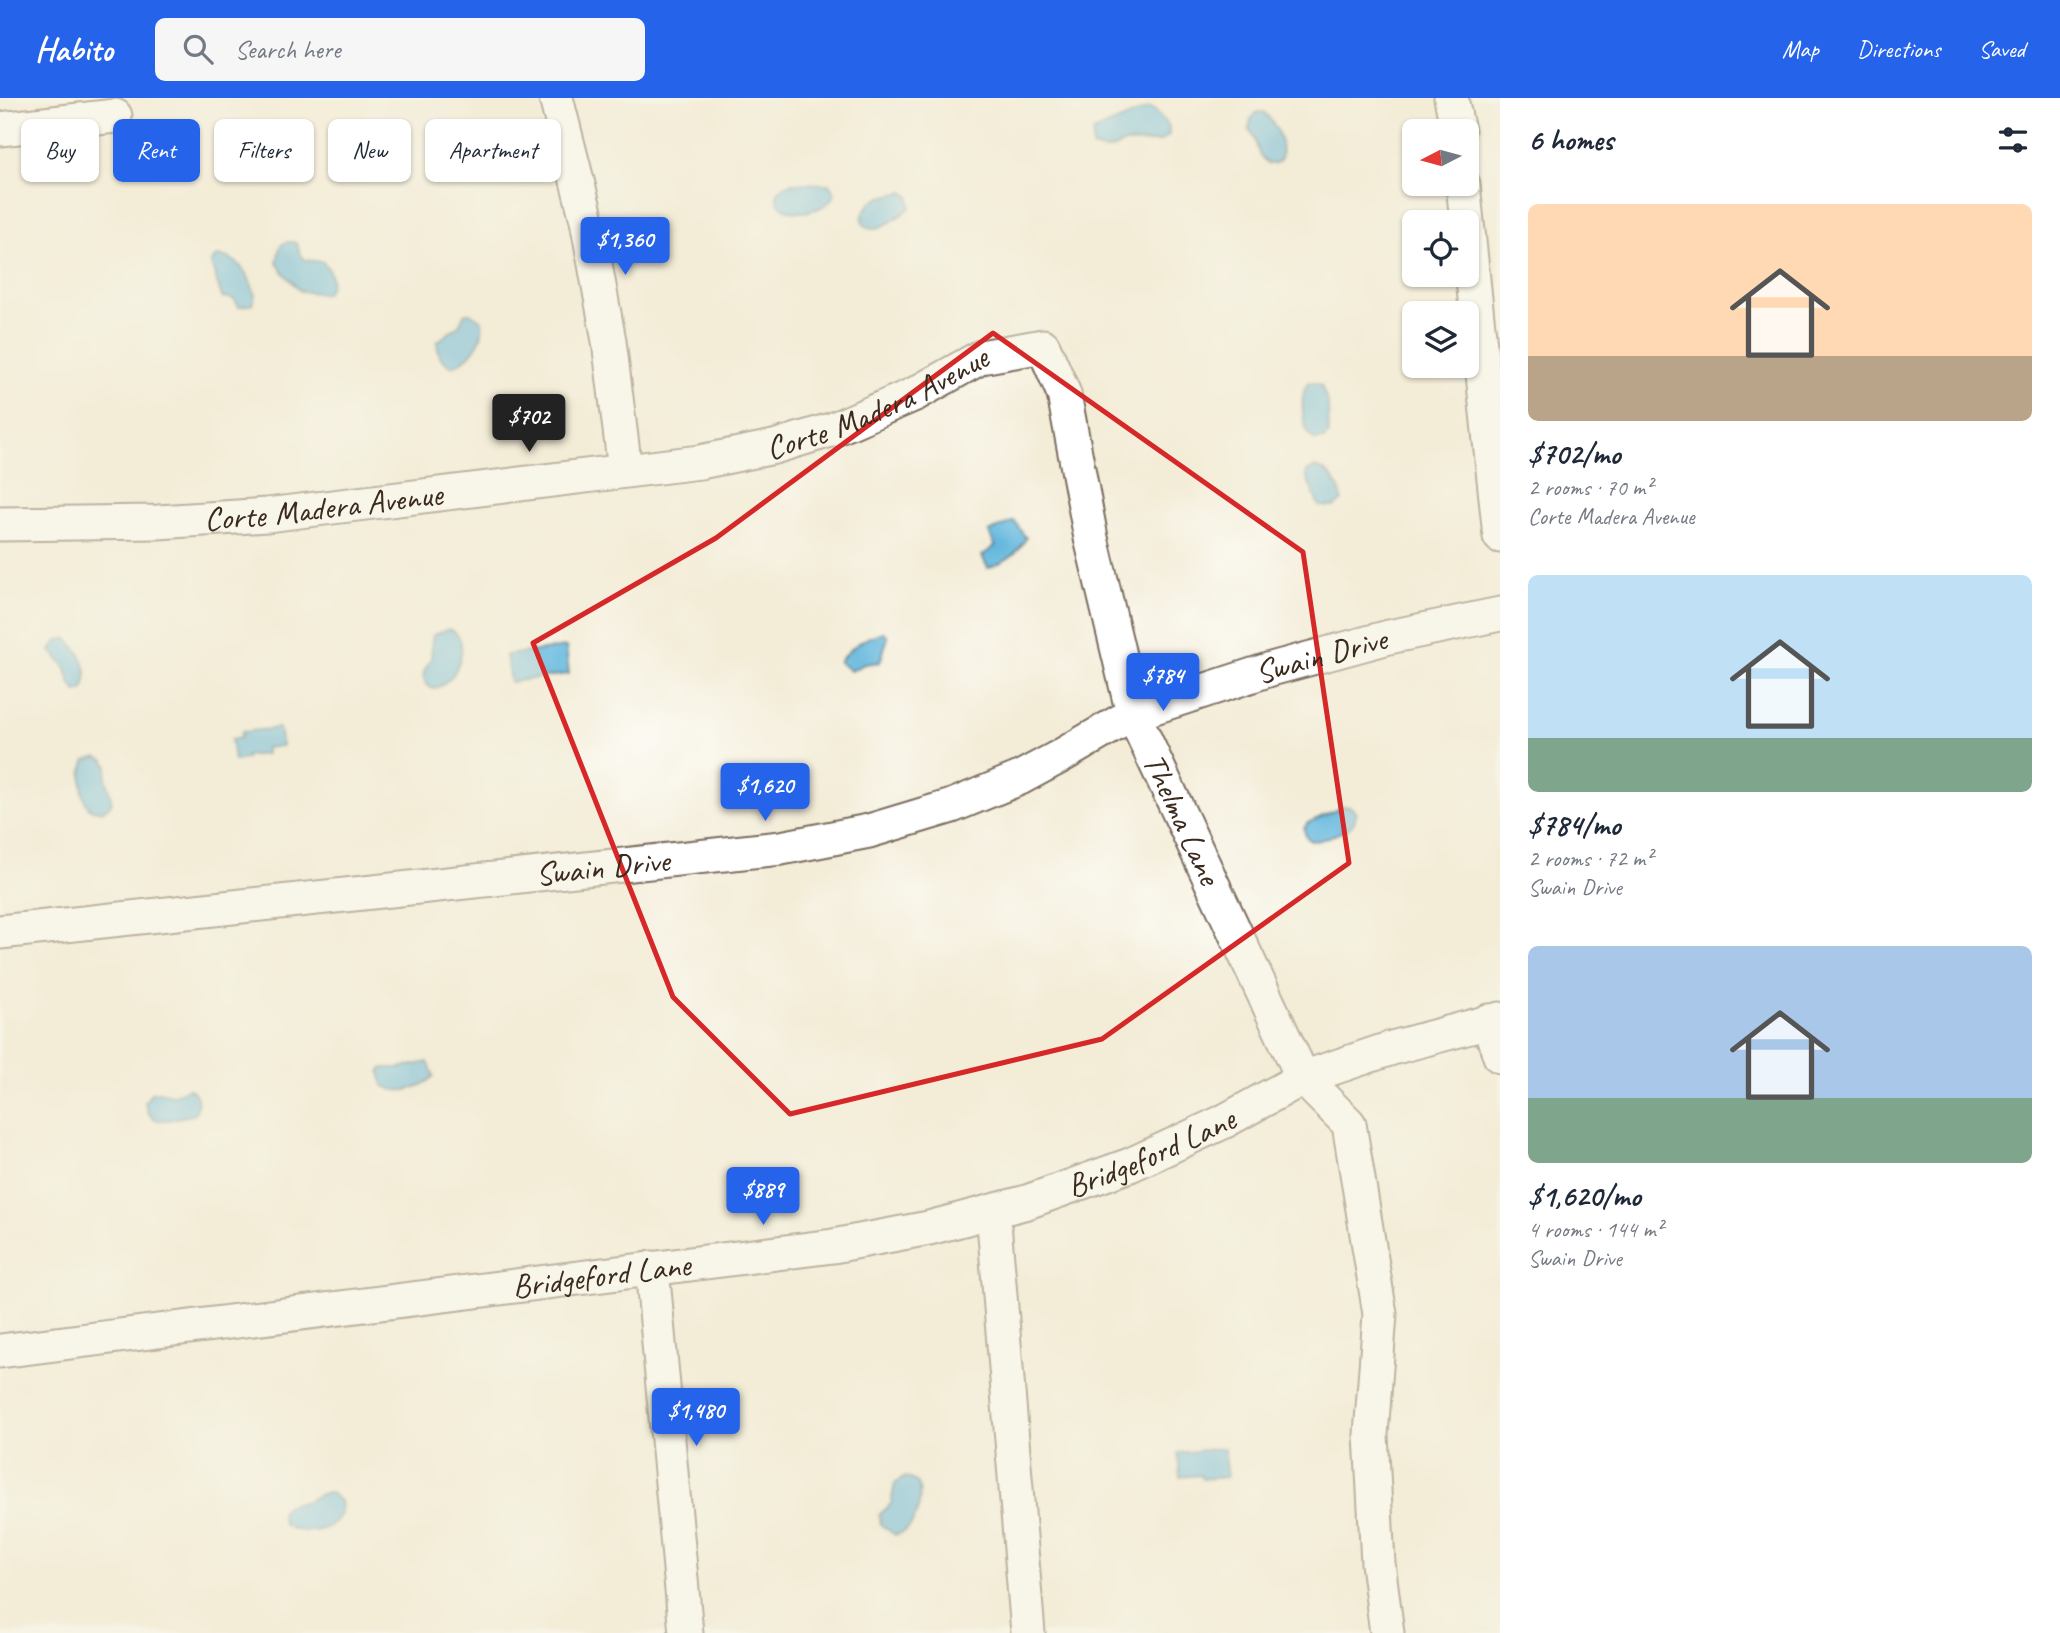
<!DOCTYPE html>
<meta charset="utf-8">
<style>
body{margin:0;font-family:Caveat,sans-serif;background:#f6f6f7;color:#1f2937;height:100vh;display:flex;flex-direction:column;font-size:26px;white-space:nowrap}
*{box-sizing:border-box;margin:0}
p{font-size:23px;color:#747a83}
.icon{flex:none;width:38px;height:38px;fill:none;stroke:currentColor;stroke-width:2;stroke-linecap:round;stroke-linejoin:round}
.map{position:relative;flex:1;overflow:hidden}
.sheet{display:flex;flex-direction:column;background:#fff;width:560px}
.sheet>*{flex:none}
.top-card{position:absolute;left:21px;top:21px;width:665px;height:63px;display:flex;gap:14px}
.needle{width:46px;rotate:264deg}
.fabs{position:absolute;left:1402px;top:21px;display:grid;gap:14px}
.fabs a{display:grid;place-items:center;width:77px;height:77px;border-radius:10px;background:#fff;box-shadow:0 2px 5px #0004;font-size:35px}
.price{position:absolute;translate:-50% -60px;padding:0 16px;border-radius:7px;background:#2563eb;color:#fff;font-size:23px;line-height:46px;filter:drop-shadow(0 2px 4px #0008)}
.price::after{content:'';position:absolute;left:50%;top:42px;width:21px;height:16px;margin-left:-10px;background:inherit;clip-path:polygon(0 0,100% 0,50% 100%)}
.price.current{background:#222;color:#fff}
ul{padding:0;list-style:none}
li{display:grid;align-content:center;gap:14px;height:371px;padding:0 28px}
li span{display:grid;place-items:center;height:217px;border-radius:10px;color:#555}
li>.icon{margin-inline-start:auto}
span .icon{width:126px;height:126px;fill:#fffc;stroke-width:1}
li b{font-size:30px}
h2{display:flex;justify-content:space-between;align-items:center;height:84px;padding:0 28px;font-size:30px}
.pill{padding:0 24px;border-radius:10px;background:#fff;box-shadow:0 2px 5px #0004;font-size:24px;line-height:63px}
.pill.current{background:#2563eb;color:#fff}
header{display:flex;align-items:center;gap:42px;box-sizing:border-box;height:98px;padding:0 35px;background:#2563eb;color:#fff}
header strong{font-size:33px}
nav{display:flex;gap:38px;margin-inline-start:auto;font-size:24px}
.search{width:490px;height:63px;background:#f6f6f7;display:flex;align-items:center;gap:18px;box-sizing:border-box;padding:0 24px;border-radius:10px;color:#747a83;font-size:26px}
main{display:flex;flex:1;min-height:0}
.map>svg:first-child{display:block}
</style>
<header>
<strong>Habito</strong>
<div class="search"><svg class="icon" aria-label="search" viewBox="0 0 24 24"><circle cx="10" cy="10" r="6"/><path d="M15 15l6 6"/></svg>Search here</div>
<nav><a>Map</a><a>Directions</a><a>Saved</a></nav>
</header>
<main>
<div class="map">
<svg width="1500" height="1535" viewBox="0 0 1500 1535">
<rect width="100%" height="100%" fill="#fdfcf7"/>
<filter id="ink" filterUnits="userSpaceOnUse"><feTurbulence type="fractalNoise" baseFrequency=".0143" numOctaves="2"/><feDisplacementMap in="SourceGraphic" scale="14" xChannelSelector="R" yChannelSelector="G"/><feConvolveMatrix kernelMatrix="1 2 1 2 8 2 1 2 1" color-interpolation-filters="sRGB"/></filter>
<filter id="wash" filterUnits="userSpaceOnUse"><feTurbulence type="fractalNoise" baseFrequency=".00686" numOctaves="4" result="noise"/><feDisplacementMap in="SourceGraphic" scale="28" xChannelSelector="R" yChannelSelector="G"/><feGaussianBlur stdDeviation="1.57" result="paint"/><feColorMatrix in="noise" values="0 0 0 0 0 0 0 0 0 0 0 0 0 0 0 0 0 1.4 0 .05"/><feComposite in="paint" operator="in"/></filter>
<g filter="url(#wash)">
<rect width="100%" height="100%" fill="#f3ecd7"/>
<!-- water -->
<g fill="#60b6dd" stroke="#4e707e" stroke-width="2">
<path d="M 1149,10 L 1156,13 L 1169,29 L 1169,37 L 1159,44 L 1125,45 L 1109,52 L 1102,52 L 1092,49 L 1093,34 Z"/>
<path d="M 1257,14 L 1264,14 C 1276,27 1284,43 1281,61 L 1276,65 L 1269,66 C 1254,57 1259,42 1249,31 L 1251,21 Z"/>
<path d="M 792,85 L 829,86 L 835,96 C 831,105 824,109 814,112 C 781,122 762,94 792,85 Z"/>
<path d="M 904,94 L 910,99 L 910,110 C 900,117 884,132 871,130 C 853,126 867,105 877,101 C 884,97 896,96 904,94 Z"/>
<path d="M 286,144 L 294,144 L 297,146 L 300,156 L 305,162 L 323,164 C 332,174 335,187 324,196 L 300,193 L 282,173 L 277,164 L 280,148 Z"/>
<path d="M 216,158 C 239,158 250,178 255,198 L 252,206 L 239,209 L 234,201 L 222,199 L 211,166 Z"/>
<path d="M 465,215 L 470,215 L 482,223 C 486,241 469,264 451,268 C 440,262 438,257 437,244 L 459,227 Z"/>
<path d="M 1312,284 L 1321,287 L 1328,306 L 1329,336 L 1324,341 L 1314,342 C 1301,332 1299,297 1308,285 Z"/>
<path d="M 1315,369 C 1330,373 1340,386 1342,402 L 1334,409 L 1319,408 L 1306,378 L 1307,374 Z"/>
<path d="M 1014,423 L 1026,440 C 1017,457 1006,463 988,470 L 982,458 L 995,448 L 989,434 Z"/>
<path d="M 449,531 C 471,539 460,574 445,585 C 442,588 438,589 434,591 L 427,588 C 419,572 426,574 431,560 C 433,552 430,545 433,537 Z"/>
<path d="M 884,534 L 888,539 L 880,564 L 864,566 L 851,573 L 839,564 C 851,548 865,539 884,534 Z"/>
<path d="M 66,540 C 81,552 92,574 83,592 L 77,594 L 71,587 L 65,569 L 51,553 L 57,543 Z"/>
<path d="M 566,549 L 569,576 L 510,584 L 506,557 Z"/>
<path d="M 279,630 L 282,648 L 266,650 L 266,656 L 246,658 L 246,661 L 234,663 L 231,641 L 241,640 L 241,634 Z"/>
<path d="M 97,659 L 104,662 L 108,668 L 106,679 L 112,704 L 109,709 L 102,713 C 96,713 90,713 87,707 C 81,697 80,672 86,662 Z"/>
<path d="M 1344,708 L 1351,709 L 1356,715 C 1355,721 1355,726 1349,730 C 1345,733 1338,735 1334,737 C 1321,742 1306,750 1304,730 L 1308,725 Z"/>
<path d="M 428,964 L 434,978 C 420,991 399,998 383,987 L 380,974 L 383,970 L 399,970 Z"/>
<path d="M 188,990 C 200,995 199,1007 194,1017 C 172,1019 150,1034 145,1004 L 151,995 L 159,994 L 174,997 Z"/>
<path d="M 1224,1350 L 1227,1379 L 1202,1381 L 1201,1377 L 1180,1379 L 1178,1355 Z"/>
<path d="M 906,1379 L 918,1385 C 923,1404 916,1433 895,1437 L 881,1427 L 879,1417 L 891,1406 L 895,1385 Z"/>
<path d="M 329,1394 L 340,1403 L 341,1416 C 330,1436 302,1437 284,1427 C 274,1401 296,1408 307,1403 C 316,1399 319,1395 329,1394 Z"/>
</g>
</g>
<g filter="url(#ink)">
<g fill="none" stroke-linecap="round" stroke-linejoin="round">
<!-- minor casing -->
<g stroke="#7b6e5f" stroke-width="37">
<g id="minor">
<path d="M 556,0 L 587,122 L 609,243 L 625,372"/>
<path d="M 1451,0 L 1458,33"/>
<path d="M 0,31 L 115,18"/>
<path d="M 1463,86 L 1500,438"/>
<path id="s1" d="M 0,426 L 158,424 L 267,417 L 700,364 L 774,349 L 834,331 L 915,296 L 981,259 L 1043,248 L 1064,296 L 1091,440 L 1133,616 L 1303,980 L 1349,1026 L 1380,1216 L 1371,1337 L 1378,1465 L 1387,1535"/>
<path id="s2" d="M 0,834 L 781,750 L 869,733 L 952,708 L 1020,680 L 1059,659 L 1133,616 L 1271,571 L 1389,539 L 1500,516"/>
<path d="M 1488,923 L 1500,958"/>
<path d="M 993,1113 L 1028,1535"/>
<path d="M 652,1170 L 686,1535"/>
<path id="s3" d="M 0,1253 L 833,1148 L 929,1130 L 1027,1104 L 1130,1067 L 1223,1024 L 1303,980 L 1392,950 L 1500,921"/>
</g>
</g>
<!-- minor -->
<use href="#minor" stroke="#fff" stroke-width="33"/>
</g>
</g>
<!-- marked area -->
<path d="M0 0H1500V1535H0ZM 993,235 L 1303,454 L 1349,765 L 1102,941 L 790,1016 L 673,899 L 533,545 L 716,440 Z" fill="#f3ecd7" fill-opacity=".55" fill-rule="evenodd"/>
<path fill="none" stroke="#d62828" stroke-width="5" stroke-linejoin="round" d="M 993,235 L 1303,454 L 1349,765 L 1102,941 L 790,1016 L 673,899 L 533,545 L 716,440 Z"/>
<g text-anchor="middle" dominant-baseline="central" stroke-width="7" stroke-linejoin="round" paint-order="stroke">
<!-- street labels -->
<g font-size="33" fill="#3b2a1e" stroke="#fdfcf7">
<text stroke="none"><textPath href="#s1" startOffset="891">Corte Madera Avenue</textPath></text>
<text stroke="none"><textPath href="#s1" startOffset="324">Corte Madera Avenue</textPath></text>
<text stroke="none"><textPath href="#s2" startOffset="1362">Swain Drive</textPath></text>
<text stroke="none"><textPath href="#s1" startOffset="1564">Thelma Lane</textPath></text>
<text stroke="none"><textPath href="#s2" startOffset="606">Swain Drive</textPath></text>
<text stroke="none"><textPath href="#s3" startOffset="1172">Bridgeford Lane</textPath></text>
<text stroke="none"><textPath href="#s3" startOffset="606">Bridgeford Lane</textPath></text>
</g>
</g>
</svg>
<div class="fabs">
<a><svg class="needle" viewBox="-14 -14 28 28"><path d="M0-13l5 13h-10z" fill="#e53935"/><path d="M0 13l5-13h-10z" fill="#747a83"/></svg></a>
<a><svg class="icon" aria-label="locate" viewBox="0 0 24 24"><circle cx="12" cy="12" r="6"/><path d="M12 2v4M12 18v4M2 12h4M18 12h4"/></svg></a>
<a><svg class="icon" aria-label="layers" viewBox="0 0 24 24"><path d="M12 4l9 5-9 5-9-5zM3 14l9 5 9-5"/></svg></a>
</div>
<b class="price" style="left:625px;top:179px">$1,360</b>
<b class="price current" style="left:529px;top:356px">$702</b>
<b class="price" style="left:1163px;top:615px">$784</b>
<b class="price" style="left:765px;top:725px">$1,620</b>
<b class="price" style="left:763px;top:1129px">$889</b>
<b class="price" style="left:696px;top:1350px">$1,480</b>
<div class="top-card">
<a class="pill">Buy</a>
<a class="pill current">Rent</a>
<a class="pill">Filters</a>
<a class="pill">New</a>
<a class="pill">Apartment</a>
</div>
</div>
<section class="sheet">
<h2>6 homes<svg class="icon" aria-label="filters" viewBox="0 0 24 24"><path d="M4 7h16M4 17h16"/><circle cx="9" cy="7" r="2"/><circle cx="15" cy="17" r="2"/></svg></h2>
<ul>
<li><span style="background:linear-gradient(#ffd9b3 70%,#b9a48a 0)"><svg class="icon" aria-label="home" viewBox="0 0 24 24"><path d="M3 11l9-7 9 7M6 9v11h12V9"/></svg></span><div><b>$702/mo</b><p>2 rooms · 70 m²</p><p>Corte Madera Avenue</p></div></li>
<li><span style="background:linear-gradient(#bfe0f5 75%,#7fa58c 0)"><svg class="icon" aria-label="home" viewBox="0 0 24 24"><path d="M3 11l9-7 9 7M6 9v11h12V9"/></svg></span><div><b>$784/mo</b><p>2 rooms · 72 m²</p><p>Swain Drive</p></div></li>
<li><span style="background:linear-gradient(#a9c7e8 70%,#7fa58c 0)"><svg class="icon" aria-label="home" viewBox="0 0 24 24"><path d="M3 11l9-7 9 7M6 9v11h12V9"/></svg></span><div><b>$1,620/mo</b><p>4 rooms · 144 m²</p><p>Swain Drive</p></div></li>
</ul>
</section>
</main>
